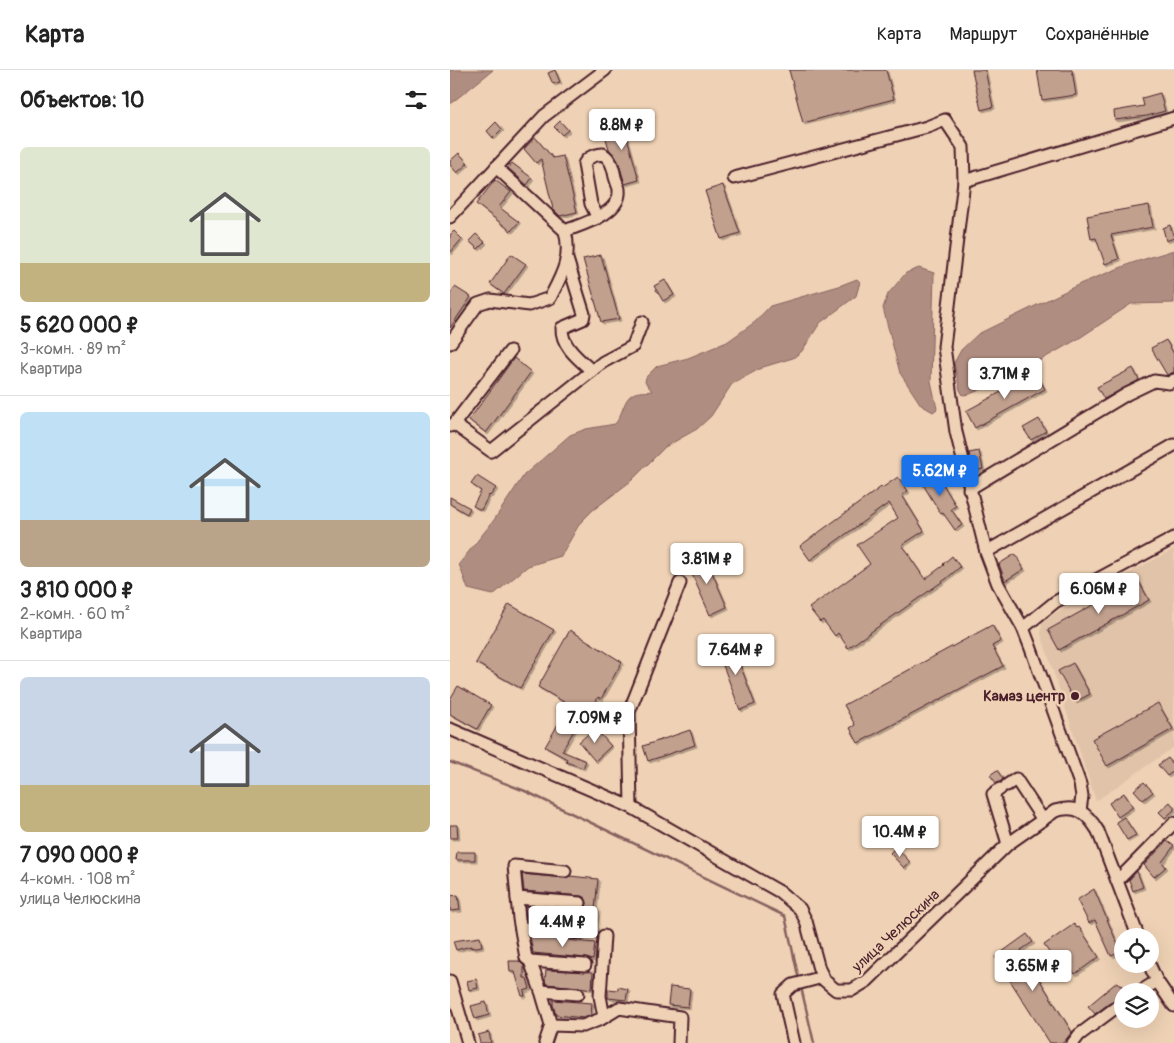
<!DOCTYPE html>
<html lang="ru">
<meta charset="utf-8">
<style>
body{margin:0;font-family:Pangolin,sans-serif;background:#f2f2f2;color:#222;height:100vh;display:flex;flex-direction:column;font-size:19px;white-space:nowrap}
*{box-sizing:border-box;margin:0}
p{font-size:16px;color:#767676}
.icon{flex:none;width:28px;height:28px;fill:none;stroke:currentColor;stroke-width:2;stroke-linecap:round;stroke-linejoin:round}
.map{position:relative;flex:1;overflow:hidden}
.panel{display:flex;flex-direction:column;background:#fff;width:450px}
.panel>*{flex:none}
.fabs{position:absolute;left:664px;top:858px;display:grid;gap:10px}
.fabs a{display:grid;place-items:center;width:45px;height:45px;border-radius:50%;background:#fff;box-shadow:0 5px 20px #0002;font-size:25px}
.price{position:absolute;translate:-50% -42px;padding:0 11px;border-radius:5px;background:#fff;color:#222;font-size:16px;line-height:32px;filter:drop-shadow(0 1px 2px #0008)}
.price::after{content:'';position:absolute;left:50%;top:30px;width:15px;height:11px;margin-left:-8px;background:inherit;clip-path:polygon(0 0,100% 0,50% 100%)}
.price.active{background:#1a73e8;color:#fff}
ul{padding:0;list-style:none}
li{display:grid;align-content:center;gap:10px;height:265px;padding:0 20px}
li+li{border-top:1px solid #e0e0e0}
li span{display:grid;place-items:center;height:155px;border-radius:8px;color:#555}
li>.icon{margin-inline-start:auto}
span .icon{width:90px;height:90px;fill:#fffc;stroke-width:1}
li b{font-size:21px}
h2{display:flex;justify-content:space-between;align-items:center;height:60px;padding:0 20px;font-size:21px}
header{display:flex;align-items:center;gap:30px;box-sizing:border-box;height:70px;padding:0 25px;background:#fff;border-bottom:1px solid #e0e0e0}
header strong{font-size:24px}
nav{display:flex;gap:28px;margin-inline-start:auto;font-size:18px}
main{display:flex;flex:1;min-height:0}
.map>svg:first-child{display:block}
</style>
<header>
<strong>Карта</strong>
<nav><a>Карта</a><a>Маршрут</a><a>Сохранённые</a></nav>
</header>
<main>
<section class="panel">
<h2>Объектов: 10<svg class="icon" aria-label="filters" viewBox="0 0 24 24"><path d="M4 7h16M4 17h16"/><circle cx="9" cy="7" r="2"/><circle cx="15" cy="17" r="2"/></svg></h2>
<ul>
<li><span style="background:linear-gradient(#dfe7d0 75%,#c2b280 0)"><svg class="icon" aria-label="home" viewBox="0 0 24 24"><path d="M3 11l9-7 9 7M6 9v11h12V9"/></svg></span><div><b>5 620 000 ₽</b><p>3-комн. · 89 m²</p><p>Квартира</p></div></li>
<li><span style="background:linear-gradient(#bfe0f5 70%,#b9a48a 0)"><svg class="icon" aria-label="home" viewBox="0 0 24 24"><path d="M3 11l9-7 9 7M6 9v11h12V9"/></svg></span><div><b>3 810 000 ₽</b><p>2-комн. · 60 m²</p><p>Квартира</p></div></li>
<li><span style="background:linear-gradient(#c9d6e8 70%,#c2b280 0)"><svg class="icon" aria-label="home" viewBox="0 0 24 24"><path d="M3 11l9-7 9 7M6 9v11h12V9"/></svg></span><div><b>7 090 000 ₽</b><p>4-комн. · 108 m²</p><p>улица Челюскина</p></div></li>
</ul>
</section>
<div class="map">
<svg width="724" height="973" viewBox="0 0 724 973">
<defs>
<filter id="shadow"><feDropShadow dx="2" dy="2" stdDeviation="0" flood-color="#0004"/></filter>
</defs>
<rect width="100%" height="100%" fill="#efd2b5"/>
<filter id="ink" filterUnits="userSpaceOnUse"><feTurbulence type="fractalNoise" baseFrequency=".02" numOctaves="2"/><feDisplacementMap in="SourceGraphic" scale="10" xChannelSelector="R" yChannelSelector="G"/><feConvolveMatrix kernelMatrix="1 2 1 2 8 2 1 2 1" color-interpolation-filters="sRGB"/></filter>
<g filter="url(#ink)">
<!-- built -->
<path fill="#e1c3a9" d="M 724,479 L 724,677 L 646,731 L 591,564 L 592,550 Z"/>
<!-- water -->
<g fill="#b08d81" stroke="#87615f">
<path d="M 0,0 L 43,0 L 0,34 Z"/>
<path d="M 724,180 L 724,233 L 681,234 L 628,269 L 564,305 L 520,324 L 513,325 L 510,320 L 504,293 L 511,280 L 528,264 L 632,213 L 682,193 Z"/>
<path d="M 469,198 L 484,203 L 481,311 L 487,339 L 483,342 L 471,335 L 450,303 L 433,238 L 438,224 L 456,203 Z"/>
<path d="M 407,209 L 410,212 L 406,226 L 370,253 L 352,281 L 343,288 L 313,297 L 282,314 L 261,346 L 247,359 L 215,377 L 181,411 L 143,440 L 130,453 L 111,486 L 78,496 L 43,525 L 18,519 L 9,494 L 44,450 L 74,405 L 120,365 L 136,359 L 165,354 C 173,345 173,329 183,324 C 188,321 196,322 202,321 L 195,312 L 196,307 L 207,296 L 238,288 L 277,272 L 305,252 L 320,236 L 389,216 Z"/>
</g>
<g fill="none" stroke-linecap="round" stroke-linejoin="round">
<!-- stream -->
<g stroke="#87615f" stroke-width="2.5">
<path d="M 0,692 L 75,721 L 335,846 L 349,910"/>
<path d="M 351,917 L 364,973"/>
</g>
</g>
<!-- building -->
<g fill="#c1a08e" stroke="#4a1f2b" filter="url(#shadow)">
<path d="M 105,0 L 110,12 L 103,14 L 98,3 Z"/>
<path d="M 339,0 L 436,0 L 444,29 L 353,53 Z"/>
<path d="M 522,0 L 535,0 L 543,37 L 531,40 Z"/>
<path d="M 587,0 L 622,0 L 626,25 L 592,30 Z"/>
<path d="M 710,23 L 715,41 L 697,46 L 665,50 L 664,41 L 694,36 L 692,28 Z"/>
<path d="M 110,51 L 118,60 L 112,65 L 104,57 Z"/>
<path d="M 46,52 L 52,59 L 43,68 L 37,61 Z"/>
<path d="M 173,53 L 189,110 L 175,114 L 168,91 L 159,79 L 153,58 Z"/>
<path d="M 85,67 L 103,88 L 113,86 L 127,142 L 110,146 L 103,139 L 91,89 L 86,93 L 74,79 Z"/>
<path d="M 9,83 L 18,93 L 7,103 L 0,95 L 0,91 Z"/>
<path d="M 62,93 L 82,108 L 77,115 L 58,98 Z"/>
<path d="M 45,110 L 61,122 L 49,137 L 69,152 L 61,161 L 26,134 Z"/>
<path d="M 273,115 L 290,163 L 271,169 L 255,121 Z"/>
<path d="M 699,135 L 703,157 L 661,165 L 669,189 L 655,194 L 646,168 L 641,169 L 637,146 Z"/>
<path d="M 720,155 L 724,168 L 716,171 L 713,158 Z"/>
<path d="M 4,161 L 12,169 L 0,183 L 0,165 Z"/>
<path d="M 26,164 L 35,172 L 28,179 L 19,171 Z"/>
<path d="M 61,184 L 76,194 L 54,224 L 40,214 Z"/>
<path d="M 151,185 L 169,249 L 151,252 L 133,189 Z"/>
<path d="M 215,210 L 224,225 L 213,231 L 204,216 Z"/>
<path d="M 5,217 L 21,227 L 0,258 L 0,224 Z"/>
<path d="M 716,270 L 724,284 L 724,302 L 717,305 L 701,278 Z"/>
<path d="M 64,288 L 81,302 L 36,363 L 19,350 Z"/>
<path d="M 683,298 L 689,310 L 654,329 L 647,317 Z"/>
<path d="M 586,303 L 595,319 L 525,358 L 516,341 Z"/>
<path d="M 589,349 L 596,361 L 581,370 L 573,358 Z"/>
<path d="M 529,381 L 533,399 L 524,401 L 519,383 Z"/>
<path d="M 484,399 L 506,436 L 501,439 L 512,455 L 505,460 L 493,443 L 491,444 L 469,408 Z"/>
<path d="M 27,406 L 46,418 L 40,426 L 39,425 L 31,440 L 23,436 L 31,421 L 21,414 Z"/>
<path d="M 448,407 L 458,421 L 452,425 L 474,461 L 452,475 L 460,485 L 459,486 L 475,509 L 494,495 L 493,494 L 502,486 L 510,497 L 496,509 L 398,578 L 388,563 L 385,566 L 373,550 L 370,552 L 359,538 L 420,494 L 407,475 L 448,448 L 439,433 L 360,490 L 350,476 L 431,417 L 432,418 Z"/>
<path d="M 0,427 L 20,438 L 17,444 L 0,434 Z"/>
<path d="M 565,484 L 574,499 L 555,511 L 549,494 Z"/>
<path d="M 255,486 L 277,537 L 260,545 L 237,493 Z"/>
<path d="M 688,510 L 699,530 L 609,580 L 598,560 Z"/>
<path d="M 59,534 L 104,560 L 70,618 L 26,593 Z"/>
<path d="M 542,555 L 551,571 L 542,576 L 553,596 L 408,673 L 400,658 L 405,655 L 394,635 Z"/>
<path d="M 120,560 L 172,592 L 151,629 L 148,627 L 137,648 L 133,645 L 112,681 L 136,691 L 133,698 L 116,692 L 117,689 L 95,677 L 119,635 L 88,617 Z"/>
<path d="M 281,571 L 305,634 L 290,640 L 266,577 Z"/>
<path d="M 623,593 L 640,624 L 625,632 L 608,601 Z"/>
<path d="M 8,616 L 41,635 L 27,659 L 0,644 L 0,629 Z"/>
<path d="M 708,633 L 723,659 L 657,696 L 642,669 Z"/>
<path d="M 145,658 L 161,676 L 145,691 L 129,672 Z"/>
<path d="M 240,660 L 245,675 L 198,691 L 193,676 Z"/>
<path d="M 718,688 L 724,695 L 724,701 L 717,706 L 708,695 Z"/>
<path d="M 547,700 L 553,709 L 550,712 L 546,713 L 540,705 Z"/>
<path d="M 694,712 L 703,722 L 693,730 L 684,720 Z"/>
<path d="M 674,723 L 683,737 L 668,747 L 659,733 Z"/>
<path d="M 720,732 L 724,737 L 724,740 L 715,748 L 709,742 Z"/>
<path d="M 674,747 L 686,765 L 677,770 L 666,752 Z"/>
<path d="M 0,755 L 7,755 L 8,768 L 0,768 Z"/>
<path d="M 717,771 L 724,776 L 712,792 L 716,797 L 704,807 L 694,795 Z"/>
<path d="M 446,777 L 460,792 L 454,798 L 440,783 Z"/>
<path d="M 7,782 L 25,782 L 25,790 L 6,790 Z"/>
<path d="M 687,801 L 693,817 L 683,821 L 679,810 Z"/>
<path d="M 72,804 L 114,808 L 120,806 L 148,809 L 145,840 L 148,840 L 146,859 L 137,858 L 133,856 L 77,851 L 75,836 L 129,840 L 136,838 L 137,833 L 135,827 L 131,826 L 74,821 Z"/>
<path d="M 644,819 L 671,882 L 661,886 L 645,850 L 639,853 L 627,830 Z"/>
<path d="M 8,825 L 10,840 L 0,841 L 0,826 Z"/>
<path d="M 624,854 L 627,858 L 629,857 L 649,887 L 625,904 L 612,886 L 605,891 L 594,875 Z"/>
<path d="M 577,864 L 583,872 L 571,880 L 622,962 L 613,973 L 600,973 L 545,887 Z"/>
<path d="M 80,866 L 145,873 L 143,890 L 136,888 L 83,883 Z"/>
<path d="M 30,867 L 32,876 L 21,878 L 21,876 L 6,880 L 3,871 Z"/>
<path d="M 59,891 L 69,891 L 74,896 L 74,908 L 77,908 L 80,919 L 74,921 L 75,926 L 72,926 L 65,902 L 60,902 Z"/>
<path d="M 96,900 L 143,902 L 142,919 L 129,917 L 96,914 L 95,909 Z"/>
<path d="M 26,909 L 28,918 L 19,920 L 17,911 Z"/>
<path d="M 667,912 L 670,916 L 672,915 L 672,926 L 668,927 L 645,944 L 638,936 Z"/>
<path d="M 168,917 L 178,919 L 176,930 L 158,928 L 158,919 L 168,920 Z"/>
<path d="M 220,917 L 240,919 L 238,937 L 218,935 Z"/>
<path d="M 103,930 L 142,933 L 141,945 L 134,948 L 106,945 L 103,935 Z"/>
<path d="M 36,932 L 39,945 L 25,949 L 21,936 Z"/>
<path d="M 39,962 L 41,973 L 30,973 L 28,965 Z"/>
</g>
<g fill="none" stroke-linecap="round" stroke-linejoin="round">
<!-- minor casing -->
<g stroke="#4a1f2b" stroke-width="15">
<g id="minor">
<path d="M 284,108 L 477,57 L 495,50 L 513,77 L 514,111 L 494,277 L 506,362 L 536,482 L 548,514 L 573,558 L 580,576 L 630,714 L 632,726 L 630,741"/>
<path d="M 514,111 L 724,48"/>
<path d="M 0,147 L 94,46 L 155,0"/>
<path d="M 115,161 C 132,154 172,144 169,119 C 168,115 166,111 165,107 C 163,98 162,90 153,84 C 145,85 138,86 134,94 L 141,134 L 148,148"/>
<path d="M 117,189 L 134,244 L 133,249 L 112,258 C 111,276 130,290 142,301"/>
<path d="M 0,273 L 28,234 L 40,230 L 79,235 L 100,228 C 112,205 122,188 115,161 L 46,97"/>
<path d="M 4,354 L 41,381 L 153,292 L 183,276 L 192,252"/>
<path d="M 0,356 L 4,354 L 60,281"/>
<path d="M 519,419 L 677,324 L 704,311 L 719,313 L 724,310"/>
<path d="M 536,482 L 724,375"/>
<path d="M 573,558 L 605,532 L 724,468"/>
<path d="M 0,659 L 181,737 L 330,822 L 350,839 L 356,851 L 369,899 L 375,911 L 386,920 L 402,920 L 417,911 L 558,774 L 605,741 C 627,734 637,743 648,761 L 688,866"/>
<path d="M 557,715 L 566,709 L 593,750"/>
<path d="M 550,719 L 543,724 L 558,774"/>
<path d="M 181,737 L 179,642 L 230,513"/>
<path d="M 667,811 L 724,753"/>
<path d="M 67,828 L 130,833"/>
<path d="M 71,858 L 132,863"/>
<path d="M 80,891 L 135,895"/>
<path d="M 699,894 L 707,911 L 724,936"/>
<path d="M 0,911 L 18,973"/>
<path d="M 91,921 L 128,924"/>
<path d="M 691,921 L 707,911"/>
<path d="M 154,947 L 150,926 L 154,866"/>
<path d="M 101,955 L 91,921 L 80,891 L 76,888 L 69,849 L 64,796 L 115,801"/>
<path d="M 95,973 L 101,955 L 133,956 L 151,949 L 169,938 L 230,947 L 229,973"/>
<path d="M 344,973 L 333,924 L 343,915 L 373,907"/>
<path d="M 623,973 L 629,965 L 672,933"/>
</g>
</g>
<!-- minor -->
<use href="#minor" stroke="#efd2b5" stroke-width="11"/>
</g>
</g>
<!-- markers -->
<circle fill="#4a1f2b" stroke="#efd2b5" stroke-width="2" cx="625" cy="626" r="5"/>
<g text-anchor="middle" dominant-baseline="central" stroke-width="5" stroke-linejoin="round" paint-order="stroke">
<!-- poi labels -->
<g font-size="15" font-weight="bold" fill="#4a1f2b" stroke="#efd2b5" text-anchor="end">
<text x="615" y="626">Камаз центр</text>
</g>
<!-- street labels -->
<g font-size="15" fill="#4a1f2b" stroke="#efd2b5">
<text transform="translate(446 861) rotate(-43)">улица Челюскина</text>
</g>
</g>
</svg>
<div class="fabs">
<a><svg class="icon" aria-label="locate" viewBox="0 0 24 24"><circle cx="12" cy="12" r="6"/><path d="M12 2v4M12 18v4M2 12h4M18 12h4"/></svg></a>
<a><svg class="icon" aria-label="layers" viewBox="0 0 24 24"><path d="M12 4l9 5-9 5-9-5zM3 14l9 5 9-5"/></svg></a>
</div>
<b class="price" style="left:172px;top:81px">8.8M ₽</b>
<b class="price" style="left:555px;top:330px">3.71M ₽</b>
<b class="price active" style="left:490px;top:427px">5.62M ₽</b>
<b class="price" style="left:257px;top:515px">3.81M ₽</b>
<b class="price" style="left:649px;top:545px">6.06M ₽</b>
<b class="price" style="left:286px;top:606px">7.64M ₽</b>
<b class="price" style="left:145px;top:674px">7.09M ₽</b>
<b class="price" style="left:450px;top:788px">10.4M ₽</b>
<b class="price" style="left:113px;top:878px">4.4M ₽</b>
<b class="price" style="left:583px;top:922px">3.65M ₽</b>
</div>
</main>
